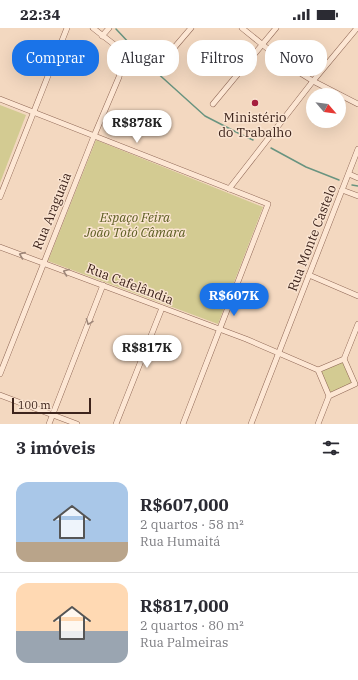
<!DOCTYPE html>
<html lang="pt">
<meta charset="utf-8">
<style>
body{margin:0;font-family:"IBM Plex Serif",serif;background:#f7f7f7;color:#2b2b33;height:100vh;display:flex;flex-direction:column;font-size:15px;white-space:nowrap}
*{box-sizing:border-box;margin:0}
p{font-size:13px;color:#7c7c81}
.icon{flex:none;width:22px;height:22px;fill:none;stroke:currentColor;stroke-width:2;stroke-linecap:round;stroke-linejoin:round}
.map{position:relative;height:396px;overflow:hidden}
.sheet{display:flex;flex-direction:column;background:#fff;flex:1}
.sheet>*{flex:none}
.banner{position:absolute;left:12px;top:12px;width:334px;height:36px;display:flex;gap:8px}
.needle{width:26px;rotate:118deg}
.controls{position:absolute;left:306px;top:60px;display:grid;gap:8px}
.controls a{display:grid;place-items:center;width:40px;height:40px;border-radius:50%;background:#fff;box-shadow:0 4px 16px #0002;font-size:20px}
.scale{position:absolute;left:12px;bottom:10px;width:79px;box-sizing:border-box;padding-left:4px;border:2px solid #3d241c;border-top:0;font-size:11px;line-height:14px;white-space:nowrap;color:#3d241c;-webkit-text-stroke:3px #fae4d1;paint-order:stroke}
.price{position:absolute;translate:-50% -34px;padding:0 9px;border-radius:14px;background:#fff;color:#222;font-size:13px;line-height:26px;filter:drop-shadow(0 1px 2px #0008)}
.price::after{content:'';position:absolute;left:50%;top:24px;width:12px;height:9px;margin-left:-6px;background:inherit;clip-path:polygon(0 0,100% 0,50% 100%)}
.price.current{background:#1a73e8;color:#fff}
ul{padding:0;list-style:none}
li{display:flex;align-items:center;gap:12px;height:100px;padding:0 16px}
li+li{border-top:1px solid #e1e1e2}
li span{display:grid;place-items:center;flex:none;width:112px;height:80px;border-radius:12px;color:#555}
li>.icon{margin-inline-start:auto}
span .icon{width:48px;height:48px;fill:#fffc;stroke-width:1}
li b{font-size:17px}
h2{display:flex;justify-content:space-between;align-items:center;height:48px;padding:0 16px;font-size:17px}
.pill{padding:0 14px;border-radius:16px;background:#fff;box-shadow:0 4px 16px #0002;font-size:14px;line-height:36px}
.pill.current{background:#1a73e8;color:#fff}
.status{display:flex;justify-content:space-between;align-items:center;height:28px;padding:0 20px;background:#fff;direction:ltr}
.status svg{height:11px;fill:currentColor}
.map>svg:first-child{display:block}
</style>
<div class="status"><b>22:34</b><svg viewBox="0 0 49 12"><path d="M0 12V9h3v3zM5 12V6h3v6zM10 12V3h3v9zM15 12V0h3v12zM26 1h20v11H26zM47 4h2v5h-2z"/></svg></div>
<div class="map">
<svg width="358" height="396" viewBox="0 0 358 396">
<rect width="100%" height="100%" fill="#f3d8c0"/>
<!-- green -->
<g fill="#d3cb92">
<path d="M 0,77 L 26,87 L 0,155 Z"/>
<path d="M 96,112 L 263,179 L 218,296 L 48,233 Z"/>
<path d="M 343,332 L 353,355 L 330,366 L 320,342 Z"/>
</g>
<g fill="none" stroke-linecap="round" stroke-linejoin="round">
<!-- stream -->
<g stroke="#699480" stroke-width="1.5">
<path d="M 116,1 L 148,35 L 154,42 L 205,88 L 240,106 L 253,112"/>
<path d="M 271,120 L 306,139 L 339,152"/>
<path d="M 352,157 L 358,158"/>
</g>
<!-- minor casing -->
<g stroke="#8f6755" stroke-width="6">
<g id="minor">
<path d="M 242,0 L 289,38 L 313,53 L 358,76"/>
<path d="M 102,8 L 109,0"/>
<path d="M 162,34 L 191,0"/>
<path d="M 0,71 L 268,176 L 183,396"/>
<path d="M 213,76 L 276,0"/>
<path d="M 349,146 L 358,150"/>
<path d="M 229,161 L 313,53 L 357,0"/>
<path d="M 342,162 L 358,168"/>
<path d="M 0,169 L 67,0"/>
<path d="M 0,219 L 246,311 L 318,342"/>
<path d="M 309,247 L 358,268"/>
<path d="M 344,331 L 355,356 L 329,368 L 318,342 Z"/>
<path d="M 344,331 L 358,296"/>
<path d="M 0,346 L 94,108 L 119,49 L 124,28 L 116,18 L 93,0"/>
<path d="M 0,367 L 77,396"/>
<path d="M 49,396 L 103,257"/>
<path d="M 116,396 L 162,280"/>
<path d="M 251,396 L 358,121"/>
<path d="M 318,396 L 329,368"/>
</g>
</g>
<!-- minor -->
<use href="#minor" stroke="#fde7d4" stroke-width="5"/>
</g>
<!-- one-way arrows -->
<defs><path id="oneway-chevron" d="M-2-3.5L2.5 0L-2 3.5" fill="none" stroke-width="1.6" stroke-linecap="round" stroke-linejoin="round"/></defs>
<g stroke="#9d8678">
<use href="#oneway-chevron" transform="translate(22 227) rotate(-159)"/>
<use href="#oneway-chevron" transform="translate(66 244) rotate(-159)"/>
<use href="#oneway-chevron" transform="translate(89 294) rotate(111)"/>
</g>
<!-- markers -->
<circle fill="#a51e3e" stroke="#fae4d1" stroke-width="1.5" cx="255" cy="75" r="4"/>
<g text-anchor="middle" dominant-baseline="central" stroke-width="3" stroke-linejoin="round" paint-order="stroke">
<!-- poi labels -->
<g font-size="13" fill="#3d241c" stroke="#fae4d1">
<text x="255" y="89">Ministério<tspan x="255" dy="15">do Trabalho</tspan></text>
</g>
<!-- street labels -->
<g font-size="13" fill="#3d241c" stroke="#fae4d1">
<text transform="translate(52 183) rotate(-68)">Rua Araguaia</text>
<text transform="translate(312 210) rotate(-69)">Rua Monte Castelo</text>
<text transform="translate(130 256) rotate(21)">Rua Cafelândia</text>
</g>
<!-- park labels -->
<g font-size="13" font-style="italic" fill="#5a5c20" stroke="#fae4d1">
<text x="135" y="189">Espaço Feira<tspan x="135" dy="15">João Totó Câmara</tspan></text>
</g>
</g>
</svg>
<div class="controls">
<a><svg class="needle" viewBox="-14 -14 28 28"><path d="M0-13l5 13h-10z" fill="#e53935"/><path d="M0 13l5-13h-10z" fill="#7c7c81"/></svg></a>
</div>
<div class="scale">100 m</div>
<b class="price" style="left:137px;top:116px">R$878K</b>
<b class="price current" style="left:234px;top:289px">R$607K</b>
<b class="price" style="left:147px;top:341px">R$817K</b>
<div class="banner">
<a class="pill current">Comprar</a>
<a class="pill">Alugar</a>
<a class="pill">Filtros</a>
<a class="pill">Novo</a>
</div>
</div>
<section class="sheet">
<h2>3 imóveis<svg class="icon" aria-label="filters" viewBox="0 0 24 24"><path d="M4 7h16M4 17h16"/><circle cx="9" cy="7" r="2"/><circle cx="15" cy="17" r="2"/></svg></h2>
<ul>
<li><span style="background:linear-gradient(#a9c7e8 75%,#b9a48a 0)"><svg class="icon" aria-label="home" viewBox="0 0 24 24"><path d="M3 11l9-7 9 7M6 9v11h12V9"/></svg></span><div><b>R$607,000</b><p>2 quartos · 58 m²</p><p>Rua Humaitá</p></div></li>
<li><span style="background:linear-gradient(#ffd9b3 60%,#9aa5b1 0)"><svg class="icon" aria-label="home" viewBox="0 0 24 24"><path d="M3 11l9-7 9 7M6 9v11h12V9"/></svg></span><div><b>R$817,000</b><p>2 quartos · 80 m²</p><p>Rua Palmeiras</p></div></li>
</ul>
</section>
